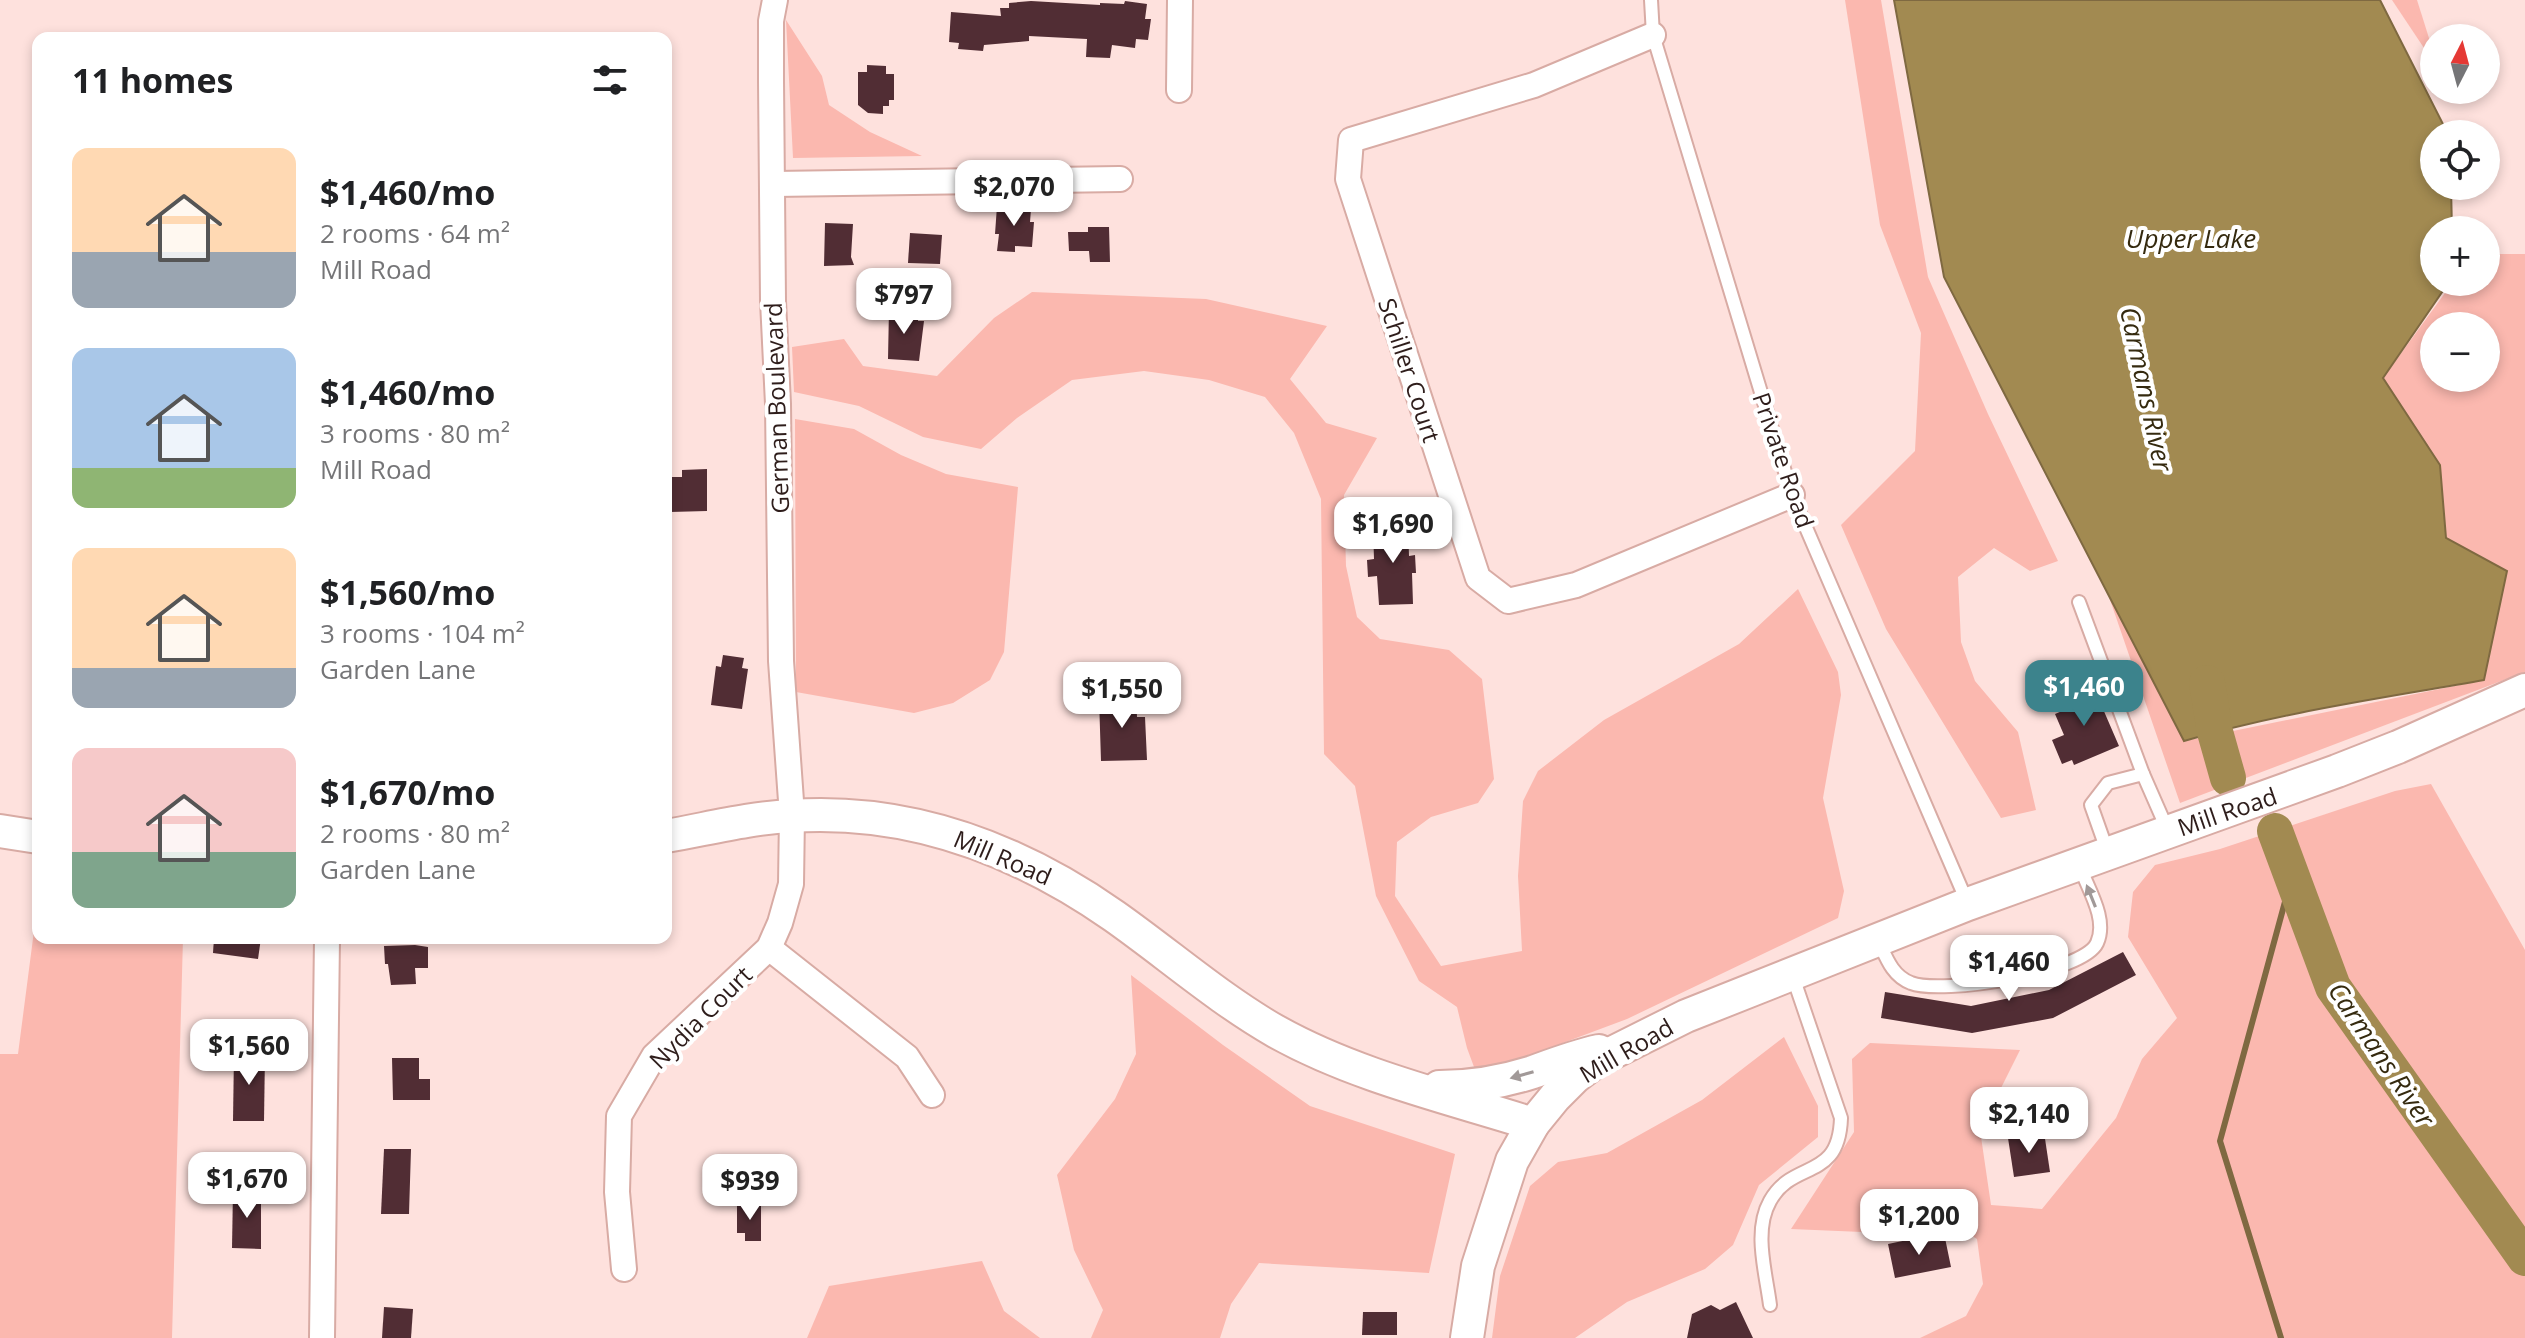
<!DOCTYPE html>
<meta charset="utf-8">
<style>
body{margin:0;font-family:"Open Sans",sans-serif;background:#f6f6f6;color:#202124;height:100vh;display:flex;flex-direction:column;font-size:30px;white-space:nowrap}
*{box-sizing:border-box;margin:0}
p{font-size:26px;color:#757577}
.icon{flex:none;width:44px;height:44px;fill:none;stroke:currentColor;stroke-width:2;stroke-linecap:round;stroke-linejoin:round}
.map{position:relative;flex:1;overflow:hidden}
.details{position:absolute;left:32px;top:32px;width:640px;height:912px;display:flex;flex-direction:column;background:#fff;border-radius:16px;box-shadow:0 4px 12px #0003}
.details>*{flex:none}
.needle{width:52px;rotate:6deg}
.controls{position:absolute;left:2420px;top:24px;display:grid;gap:16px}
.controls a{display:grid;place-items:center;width:80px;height:80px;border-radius:50%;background:#fff;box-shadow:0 4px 12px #0003;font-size:40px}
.price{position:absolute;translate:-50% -68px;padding:0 18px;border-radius:16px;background:#fff;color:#222;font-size:26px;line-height:52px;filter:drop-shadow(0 2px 4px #0008)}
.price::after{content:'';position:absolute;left:50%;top:48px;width:24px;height:18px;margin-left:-12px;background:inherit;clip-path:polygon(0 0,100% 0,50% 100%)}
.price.on{background:#3c838c;color:#fff}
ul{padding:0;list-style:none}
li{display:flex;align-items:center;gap:24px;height:200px;padding:0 40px}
li span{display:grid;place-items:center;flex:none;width:224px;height:160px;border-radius:16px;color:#555}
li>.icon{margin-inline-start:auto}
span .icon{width:96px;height:96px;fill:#fffc;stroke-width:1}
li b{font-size:34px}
h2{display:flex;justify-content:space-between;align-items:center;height:96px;padding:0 40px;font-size:34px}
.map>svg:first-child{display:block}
</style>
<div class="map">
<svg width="2525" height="1338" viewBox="0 0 2525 1338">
<rect width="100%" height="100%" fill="#fee1dd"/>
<!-- green -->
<g fill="#fbb8af" fill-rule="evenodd">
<path d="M 1845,0 L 1881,0 L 1928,277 L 1988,414 L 2058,561 L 2030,571 L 1994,548 L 1958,577 L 1961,642 L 1975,681 L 2018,732 L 2036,810 L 2001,818 L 1886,629 L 1841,525 L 1915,451 L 1921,333 L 1880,225 Z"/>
<path d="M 2392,0 L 2417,0 L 2434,54 L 2434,63 Z"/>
<path d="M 786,20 L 822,76 L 829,105 L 870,132 L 922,156 L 793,158 Z"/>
<path d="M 2486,254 L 2525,254 L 2525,672 L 2180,803 L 2108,594 L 2184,741 L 2484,680 L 2446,538 L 2440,465 L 2383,378 L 2453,282 L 2486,282 ZM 2434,326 L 2486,326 L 2486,378 L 2434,378 Z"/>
<path d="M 1032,292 L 1206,299 L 1327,326 L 1290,379 L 1326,423 L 1377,438 L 1344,495 L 1346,566 L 1357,617 L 1380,639 L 1449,650 L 1482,679 L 1494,779 L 1478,803 L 1431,817 L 1397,842 L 1395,896 L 1441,966 L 1522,951 L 1518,876 L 1523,801 L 1538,771 L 1604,720 L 1739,644 L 1798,589 L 1838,672 L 1841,695 L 1823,798 L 1844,891 L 1838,918 L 1627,1019 L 1477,1075 L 1467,1048 L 1457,1007 L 1419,981 L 1376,896 L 1355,786 L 1324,754 L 1321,499 L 1294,433 L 1265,397 L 1209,380 L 1144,371 L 1072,380 L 1017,418 L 981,449 L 923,437 L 859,406 L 794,392 L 792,347 L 844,339 L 863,366 L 937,376 L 994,318 Z"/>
<path d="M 795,419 L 854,429 L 901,455 L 946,474 L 1018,487 L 1004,652 L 990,680 L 953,703 L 914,713 L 796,692 Z"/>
<path d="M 2431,784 L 2525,950 L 2525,1338 L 1920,1338 L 1966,1316 L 1983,1284 L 1977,1239 L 1936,1213 L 1862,1232 L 1791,1229 L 1854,1132 L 1852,1059 L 1870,1043 L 2020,1050 L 1980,1130 L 1991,1205 L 2042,1209 L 2116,1118 L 2142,1059 L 2177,1018 L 2128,937 L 2133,892 L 2155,865 L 2220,849 L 2395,791 Z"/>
<path d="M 38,900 L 38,938 L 183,938 L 172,1338 L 0,1338 L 0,1054 L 18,1054 Z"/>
<path d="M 1131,975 L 1223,1045 L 1310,1106 L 1455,1154 L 1429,1273 L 1259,1263 L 1231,1304 L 1220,1338 L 1091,1338 L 1103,1310 L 1074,1250 L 1057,1175 L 1115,1099 L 1136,1054 Z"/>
<path d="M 1784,1037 L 1818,1106 L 1818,1137 L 1759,1185 L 1733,1245 L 1705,1269 L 1627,1302 L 1575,1338 L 1492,1338 L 1500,1276 L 1530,1186 L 1558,1162 L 1607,1153 L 1702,1100 Z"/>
<path d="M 982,1261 L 1004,1311 L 1040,1338 L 807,1338 L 829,1286 Z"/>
</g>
<!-- water -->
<path fill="#a28a51" stroke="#7f6941" stroke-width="2" d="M 1894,0 L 2380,0 L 2448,134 L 2434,134 L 2434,186 L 2451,186 L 2452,230 L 2434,230 L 2434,282 L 2449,282 L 2383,378 L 2440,465 L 2446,538 L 2507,571 L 2484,680 C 2384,698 2282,712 2184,741 L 1944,277 Z"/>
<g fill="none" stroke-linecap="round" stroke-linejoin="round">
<!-- stream -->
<path stroke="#7f6941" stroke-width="6" d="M 2281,1338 L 2220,1141 L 2292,876"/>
<!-- river -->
<g stroke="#a28a51" stroke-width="36">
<path d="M 2207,683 L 2215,732 L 2228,778"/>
<path d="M 2275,831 L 2333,987 L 2525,1258"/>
</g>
</g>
<!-- building -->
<g fill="#512d34">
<path d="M 1031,1 L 1100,5 L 1100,3 L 1124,4 L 1125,1 L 1147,4 L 1145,19 L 1151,19 L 1148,40 L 1136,39 L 1135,48 L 1112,45 L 1110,58 L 1086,57 L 1087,39 L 1029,36 L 1029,41 L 984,45 L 983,51 L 958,49 L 959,43 L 949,42 L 951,12 L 1001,16 L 1000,8 L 1009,8 L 1009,3 Z"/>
<path d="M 867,65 L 886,66 L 886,74 L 894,74 L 894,100 L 889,100 L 889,106 L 883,106 L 883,114 L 868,113 L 858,105 L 858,72 L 867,72 Z"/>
<path d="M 997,206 L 1031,209 L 1030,222 L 1034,222 L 1032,247 L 1015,246 L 1015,252 L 997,251 L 999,234 L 995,234 Z"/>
<path d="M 825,223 L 853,224 L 851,257 L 854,265 L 824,266 Z"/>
<path d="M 1088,227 L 1109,227 L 1110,262 L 1090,262 L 1089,251 L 1069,251 L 1068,232 L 1088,232 Z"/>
<path d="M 910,233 L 942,235 L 940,264 L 908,263 Z"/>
<path d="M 889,309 L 909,311 L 909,317 L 918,317 L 918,321 L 924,321 L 919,361 L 888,359 Z"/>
<path d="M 707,469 L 707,511 L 670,512 L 669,477 L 682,477 L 682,470 Z"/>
<path d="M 1408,526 L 1409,556 L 1415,555 L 1416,573 L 1412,573 L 1413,604 L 1379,605 L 1377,576 L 1368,577 L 1367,560 L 1374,559 L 1373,527 Z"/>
<path d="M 723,655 L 744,658 L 742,668 L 748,669 L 742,709 L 711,705 L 716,666 L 721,667 Z"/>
<path d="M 2090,679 L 2119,746 L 2074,765 L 2072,760 L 2062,764 L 2052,740 L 2064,735 L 2055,714 L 2081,703 L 2074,685 Z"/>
<path d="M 1136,696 L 1137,717 L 1145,717 L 1147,760 L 1101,761 L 1099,698 Z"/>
<path d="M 214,938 L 261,938 L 258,959 L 213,953 Z"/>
<path d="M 415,945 L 428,947 L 428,968 L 415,968 L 416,984 L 391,985 L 388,964 L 385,964 L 384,946 Z"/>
<path d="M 2123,952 L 2136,975 L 2053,1018 L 1972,1033 L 1881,1018 L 1885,992 L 1971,1006 L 2049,990 Z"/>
<path d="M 234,1053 L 265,1053 L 264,1121 L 233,1121 Z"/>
<path d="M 392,1058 L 419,1058 L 419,1079 L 430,1079 L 430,1100 L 393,1100 Z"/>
<path d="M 2044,1132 L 2050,1172 L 2014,1177 L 2008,1138 Z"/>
<path d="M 384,1149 L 411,1149 L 409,1214 L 381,1214 Z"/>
<path d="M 233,1190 L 261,1191 L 261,1249 L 232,1248 Z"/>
<path d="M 761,1204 L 761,1241 L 745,1241 L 745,1233 L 737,1233 L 737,1205 Z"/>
<path d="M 1917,1238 L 1918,1244 L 1945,1238 L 1951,1267 L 1895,1278 L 1888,1244 Z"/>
<path d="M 1736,1302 L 1753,1338 L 1687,1338 L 1692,1314 L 1711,1305 L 1720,1310 Z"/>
<path d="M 384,1307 L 413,1309 L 411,1338 L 382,1338 Z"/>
<path d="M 1363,1312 L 1397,1312 L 1397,1335 L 1362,1335 Z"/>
</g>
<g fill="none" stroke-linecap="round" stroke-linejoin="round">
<!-- service casing -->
<g stroke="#d8aba4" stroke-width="16">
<g id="service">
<path d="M 1651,0 L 1653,35 L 1792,495 L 1968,904"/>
<path d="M 2079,602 L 2143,774"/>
<path d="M 2108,853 L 2091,805 L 2108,783 L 2143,774 L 2168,831"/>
<path d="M 1878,940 C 1886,957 1892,976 1911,983 C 1941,995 2083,973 2097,943 C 2108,919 2088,889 2080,867"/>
<path d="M 1770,1305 C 1766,1273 1753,1231 1770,1201 C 1793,1159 1839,1182 1841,1118 L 1793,977"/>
</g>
</g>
<!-- minor casing -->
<g stroke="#d8aba4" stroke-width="28">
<g id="minor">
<path d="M 1653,35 L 1534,85 L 1351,140 L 1348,179 L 1478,578 L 1508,601 L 1576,585 L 1792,495"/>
<path d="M 1179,90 L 1180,0"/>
<path d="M 774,184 L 1120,179"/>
<path d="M 769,948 L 907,1057 L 932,1095"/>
<path d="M 624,1269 L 617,1192 L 619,1116 L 654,1056 L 769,948 L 780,923 L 791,884 L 792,815 L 781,661 L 778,404 L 773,301 L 771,81 L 771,21 L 775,0"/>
<path d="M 322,1338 L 327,938"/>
</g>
</g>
<!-- secondary casing -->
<g stroke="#d8aba4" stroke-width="36">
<g id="secondary">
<path d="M 0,831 L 38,837"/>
<path d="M 666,836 C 707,829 749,818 791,816 C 910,808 1018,849 1114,916 C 1168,954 1219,999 1277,1032 C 1356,1076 1448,1097 1533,1124"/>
<path d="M 1439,1087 C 1471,1087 1502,1082 1533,1072 C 1555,1064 1576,1056 1599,1051"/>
<path d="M 1467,1338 L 1478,1266 L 1512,1161 L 1533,1124 L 1555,1097 L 1575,1077 L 1596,1061 L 1686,1016 L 1968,904 L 2337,771 L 2398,747 L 2525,690"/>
</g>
</g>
<!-- service -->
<use href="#service" stroke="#fff" stroke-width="12"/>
<!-- minor -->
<use href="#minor" stroke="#fff" stroke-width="24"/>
<!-- secondary -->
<use href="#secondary" stroke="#fff" stroke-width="32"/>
</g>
<!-- one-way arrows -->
<defs><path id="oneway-solid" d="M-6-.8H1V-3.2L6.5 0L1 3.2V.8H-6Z" transform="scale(2)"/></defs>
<g fill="#a19998">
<use href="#oneway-solid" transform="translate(2091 896) rotate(-112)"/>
<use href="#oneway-solid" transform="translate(1522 1075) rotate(164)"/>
</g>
<g text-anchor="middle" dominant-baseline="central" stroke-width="8" stroke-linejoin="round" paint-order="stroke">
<!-- street labels -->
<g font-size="24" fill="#2e1d1b" stroke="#fff">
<text transform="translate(1410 370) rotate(72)">Schiller Court</text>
<text transform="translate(776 408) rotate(-92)">German Boulevard</text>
<text transform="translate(1784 460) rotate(71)">Private Road</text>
<text transform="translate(2227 811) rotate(-19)">Mill Road</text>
<text transform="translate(1003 857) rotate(23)">Mill Road</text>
<text transform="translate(700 1017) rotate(-45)">Nydia Court</text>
<text transform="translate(1626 1050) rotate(-30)">Mill Road</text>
</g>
<!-- water labels -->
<g font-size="26" font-style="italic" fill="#352a0f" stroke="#fff">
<text x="2191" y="238">Upper Lake</text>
<text transform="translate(2147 389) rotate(78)">Carmans River</text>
<text transform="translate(2382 1054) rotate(56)">Carmans River</text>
</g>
</g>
</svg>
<div class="controls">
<a><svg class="needle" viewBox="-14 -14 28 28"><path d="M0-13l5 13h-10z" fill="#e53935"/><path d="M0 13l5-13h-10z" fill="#757577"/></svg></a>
<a><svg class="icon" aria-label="locate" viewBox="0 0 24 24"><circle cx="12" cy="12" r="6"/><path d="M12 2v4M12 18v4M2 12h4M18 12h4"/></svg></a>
<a>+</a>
<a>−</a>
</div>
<b class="price" style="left:1014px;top:228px">$2,070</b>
<b class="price" style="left:904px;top:336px">$797</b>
<b class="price" style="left:1393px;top:565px">$1,690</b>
<b class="price on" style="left:2084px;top:728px">$1,460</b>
<b class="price" style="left:1122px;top:730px">$1,550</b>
<b class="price" style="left:2009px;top:1003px">$1,460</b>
<b class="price" style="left:249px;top:1087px">$1,560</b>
<b class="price" style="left:2029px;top:1155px">$2,140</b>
<b class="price" style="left:247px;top:1220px">$1,670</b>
<b class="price" style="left:750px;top:1222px">$939</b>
<b class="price" style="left:1919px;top:1257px">$1,200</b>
<section class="details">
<h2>11 homes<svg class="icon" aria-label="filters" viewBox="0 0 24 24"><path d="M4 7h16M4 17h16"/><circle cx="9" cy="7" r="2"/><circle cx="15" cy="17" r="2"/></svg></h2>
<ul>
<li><span style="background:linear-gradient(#ffd9b3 65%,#9aa5b1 0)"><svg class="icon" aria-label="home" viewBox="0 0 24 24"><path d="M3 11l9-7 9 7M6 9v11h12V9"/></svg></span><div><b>$1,460/mo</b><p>2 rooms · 64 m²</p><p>Mill Road</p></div></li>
<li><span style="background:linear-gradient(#a9c7e8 75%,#8fb573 0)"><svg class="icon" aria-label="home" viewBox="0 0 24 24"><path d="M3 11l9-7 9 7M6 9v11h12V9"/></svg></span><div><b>$1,460/mo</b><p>3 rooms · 80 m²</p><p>Mill Road</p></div></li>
<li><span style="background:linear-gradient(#ffd9b3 75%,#9aa5b1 0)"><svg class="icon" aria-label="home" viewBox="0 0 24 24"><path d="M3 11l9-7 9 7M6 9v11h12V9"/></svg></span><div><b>$1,560/mo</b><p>3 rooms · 104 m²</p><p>Garden Lane</p></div></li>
<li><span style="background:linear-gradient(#f6c9c9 65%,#7fa58c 0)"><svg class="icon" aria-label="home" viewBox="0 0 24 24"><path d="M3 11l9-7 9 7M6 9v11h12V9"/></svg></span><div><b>$1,670/mo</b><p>2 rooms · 80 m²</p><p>Garden Lane</p></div></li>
</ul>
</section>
</div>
